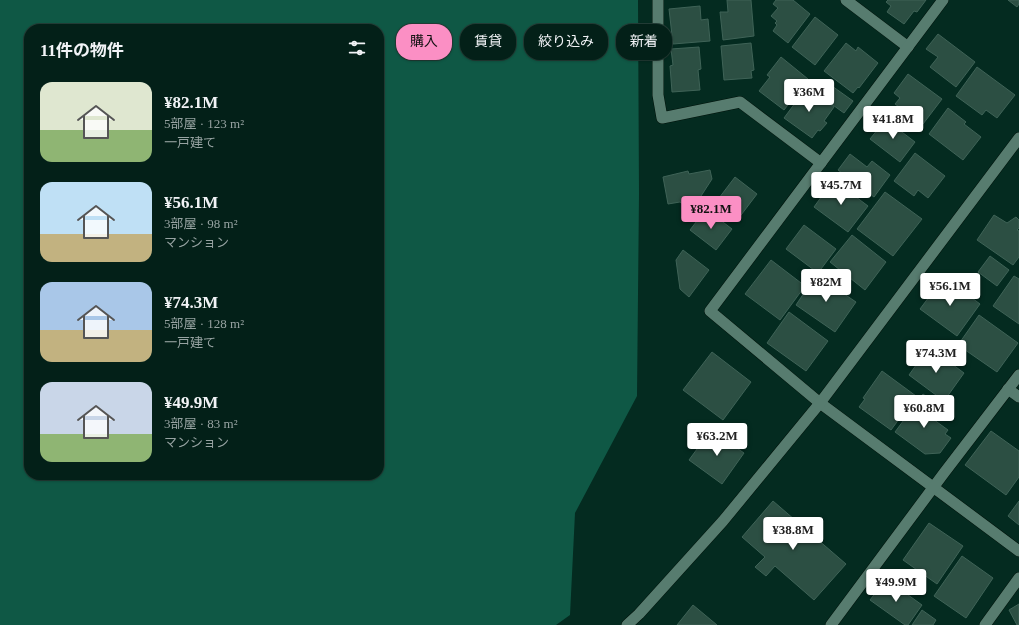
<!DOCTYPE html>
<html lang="ja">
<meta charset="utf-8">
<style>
body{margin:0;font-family:"Times New Roman","Noto Sans JP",serif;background:#0d2821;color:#f1f3f6;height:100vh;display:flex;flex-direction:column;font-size:15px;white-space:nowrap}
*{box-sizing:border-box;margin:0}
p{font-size:13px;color:#97a3a2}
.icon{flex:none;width:22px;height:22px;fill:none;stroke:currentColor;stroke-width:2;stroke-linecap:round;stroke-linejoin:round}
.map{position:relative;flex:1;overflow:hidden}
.side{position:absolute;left:24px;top:24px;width:360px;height:456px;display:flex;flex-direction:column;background:#032018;border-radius:16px;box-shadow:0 1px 3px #0004,0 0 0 1px #243e37}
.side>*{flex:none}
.top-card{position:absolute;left:396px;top:24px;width:380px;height:36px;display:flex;gap:8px}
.price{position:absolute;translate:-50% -34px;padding:0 9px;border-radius:4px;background:#fff;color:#222;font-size:13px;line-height:26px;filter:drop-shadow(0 1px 2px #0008)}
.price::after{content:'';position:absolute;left:50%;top:24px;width:12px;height:9px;margin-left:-6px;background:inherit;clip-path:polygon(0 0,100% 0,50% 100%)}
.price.current{background:#fb8fc4;color:#111}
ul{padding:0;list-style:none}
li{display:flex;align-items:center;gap:12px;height:100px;padding:0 16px}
li span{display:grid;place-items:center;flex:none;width:112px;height:80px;border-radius:12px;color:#555}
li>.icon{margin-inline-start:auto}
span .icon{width:48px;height:48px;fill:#fffc;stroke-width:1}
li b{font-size:17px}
h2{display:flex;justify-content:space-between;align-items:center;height:48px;padding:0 16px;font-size:17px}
.chip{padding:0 14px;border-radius:16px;background:#032018;box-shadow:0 1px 3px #0004,0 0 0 1px #243e37;font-size:14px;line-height:36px}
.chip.current{background:#fb8fc4;color:#111}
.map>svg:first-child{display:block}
</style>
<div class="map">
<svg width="1019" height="625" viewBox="0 0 1019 625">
<rect width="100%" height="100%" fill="#042b20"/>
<!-- green -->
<path fill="#0f5845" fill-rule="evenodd" d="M 0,0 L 638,0 L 639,194 L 637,396 L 575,513 L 570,615 L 556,625 L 0,625 ZM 29,29 L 379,29 L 379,475 L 29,475 Z"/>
<!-- building -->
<g fill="#2c4f43" stroke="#3f6357">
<path d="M 727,0 L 751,0 L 754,36 L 723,40 L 720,12 L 728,12 Z"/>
<path d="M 776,0 L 793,0 L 810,14 L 788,43 L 773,31 L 777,25 L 775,23 L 777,21 L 771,16 L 778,8 L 773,4 Z"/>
<path d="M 888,0 L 926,0 L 917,12 L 914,11 L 904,24 L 887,12 L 891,6 L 886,2 Z"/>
<path d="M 1008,0 L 1019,0 L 1019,4 L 1017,7 Z"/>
<path d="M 700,6 L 701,20 L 708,19 L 710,41 L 673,44 L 669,9 Z"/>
<path d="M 815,17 L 838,35 L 815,65 L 792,47 Z"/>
<path d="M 938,34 L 975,62 L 956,87 L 930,67 L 938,57 L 926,49 Z"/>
<path d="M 751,43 L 754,70 L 751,71 L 752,78 L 724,80 L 721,46 Z"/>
<path d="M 846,43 L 856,51 L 858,47 L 878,63 L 859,88 L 858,87 L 853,93 L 824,71 Z"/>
<path d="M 699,47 L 701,69 L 698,70 L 700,90 L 672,92 L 670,66 L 673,65 L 671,49 Z"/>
<path d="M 781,57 L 808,79 L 784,110 L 759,91 L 770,77 L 767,75 Z"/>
<path d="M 977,67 L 1015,95 L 997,118 L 986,110 L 982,115 L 956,96 Z"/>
<path d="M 908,74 L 942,99 L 923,124 L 895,104 L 900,98 L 894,93 Z"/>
<path d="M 832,86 L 853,101 L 844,113 L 823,98 Z"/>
<path d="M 807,87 L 834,107 L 824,121 L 827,123 L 820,131 L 818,130 L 812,138 L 784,118 Z"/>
<path d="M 948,108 L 966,122 L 964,124 L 981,137 L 963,160 L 929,134 Z"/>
<path d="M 887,118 L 900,127 L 898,129 L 915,142 L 900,162 L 870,139 Z"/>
<path d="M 915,153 L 945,176 L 928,198 L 918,190 L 914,196 L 894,181 Z"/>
<path d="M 850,154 L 867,167 L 872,161 L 890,175 L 874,197 L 838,170 Z"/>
<path d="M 710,170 L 712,179 L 692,210 L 680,202 L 668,204 L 663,177 L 688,171 L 689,174 Z"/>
<path d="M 735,177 L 757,194 L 738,219 L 729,212 L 728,214 L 720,208 L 721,207 L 716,202 Z"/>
<path d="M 832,182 L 839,187 L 840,185 L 868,206 L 848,232 L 814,207 Z"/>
<path d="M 885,192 L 922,219 L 893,256 L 857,229 Z"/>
<path d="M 706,209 L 732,229 L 716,250 L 690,230 Z"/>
<path d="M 994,215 L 1007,223 L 1016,217 L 1019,220 L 1019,228 L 1017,230 L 1019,231 L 1019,257 L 1013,265 L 977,240 Z"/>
<path d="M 804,225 L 836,249 L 818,273 L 786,249 Z"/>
<path d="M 852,235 L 886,262 L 865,290 L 830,262 Z"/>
<path d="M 683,250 L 709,270 L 689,297 L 680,289 L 676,260 Z"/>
<path d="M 990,256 L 1009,270 L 997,286 L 978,272 Z"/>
<path d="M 771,260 L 805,286 L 780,320 L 745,294 Z"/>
<path d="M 816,275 L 856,302 L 835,332 L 796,305 Z"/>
<path d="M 1014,276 L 1019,279 L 1019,324 L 993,306 Z"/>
<path d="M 944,277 L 980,304 L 957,336 L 920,309 Z"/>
<path d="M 789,312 L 828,341 L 806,371 L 767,343 Z"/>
<path d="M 979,315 L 1018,343 L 997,372 L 958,345 Z"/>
<path d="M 929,347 L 964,373 L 944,401 L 909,375 Z"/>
<path d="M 712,352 L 751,382 L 723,420 L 683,390 Z"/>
<path d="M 882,371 L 916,396 L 891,430 L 859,407 L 865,399 L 863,398 Z"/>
<path d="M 923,394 L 934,402 L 926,414 L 948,430 L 945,434 L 951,438 L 940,453 L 925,454 L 895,432 Z"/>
<path d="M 711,430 L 744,453 L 722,484 L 689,460 Z"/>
<path d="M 991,431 L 1019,451 L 1019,477 L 1006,495 L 965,465 Z"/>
<path d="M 773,501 L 846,564 L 814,600 L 775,566 L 766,576 L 755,567 L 765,557 L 742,537 Z"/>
<path d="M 1019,501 L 1019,525 L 1008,516 Z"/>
<path d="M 929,523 L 963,546 L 937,584 L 903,560 Z"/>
<path d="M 962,556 L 993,578 L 966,618 L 934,596 Z"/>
<path d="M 886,579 L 922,605 L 908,625 L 905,625 L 870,600 Z"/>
<path d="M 1019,604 L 1019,625 L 1017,625 L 1009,610 Z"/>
<path d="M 693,605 L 717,625 L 677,625 Z"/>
<path d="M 922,610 L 936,620 L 933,625 L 912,625 Z"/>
</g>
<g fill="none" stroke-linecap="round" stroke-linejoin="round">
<!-- minor casing -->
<g stroke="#00120a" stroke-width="12">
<g id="minor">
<path d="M 658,0 L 658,95 L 662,118 L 740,102 L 821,163"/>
<path d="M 846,0 L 908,47"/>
<path d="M 943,0 L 710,311 L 820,403 L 1019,551"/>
<path d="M 1008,389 L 1019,397"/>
<path d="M 831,625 L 944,473 L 1019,375"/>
<path d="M 985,625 L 1019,578"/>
</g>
</g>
<!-- tertiary casing -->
<g stroke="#00120a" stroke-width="12">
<path id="tertiary" d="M 627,625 L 639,614 L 723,521 L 820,403 L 1019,138"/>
</g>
<!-- minor -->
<use href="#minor" stroke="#577c6f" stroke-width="11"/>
<!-- tertiary -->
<use href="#tertiary" stroke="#577c6f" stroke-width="11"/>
</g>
</svg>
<b class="price" style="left:809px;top:113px">¥36M</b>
<b class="price" style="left:893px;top:140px">¥41.8M</b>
<b class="price" style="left:841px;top:206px">¥45.7M</b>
<b class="price current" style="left:711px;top:230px">¥82.1M</b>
<b class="price" style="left:826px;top:303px">¥82M</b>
<b class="price" style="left:950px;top:307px">¥56.1M</b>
<b class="price" style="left:936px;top:374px">¥74.3M</b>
<b class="price" style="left:924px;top:429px">¥60.8M</b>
<b class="price" style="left:717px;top:457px">¥63.2M</b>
<b class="price" style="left:793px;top:551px">¥38.8M</b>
<b class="price" style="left:896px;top:603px">¥49.9M</b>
<div class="top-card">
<a class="chip current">購入</a>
<a class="chip">賃貸</a>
<a class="chip">絞り込み</a>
<a class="chip">新着</a>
</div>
<section class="side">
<h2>11件の物件<svg class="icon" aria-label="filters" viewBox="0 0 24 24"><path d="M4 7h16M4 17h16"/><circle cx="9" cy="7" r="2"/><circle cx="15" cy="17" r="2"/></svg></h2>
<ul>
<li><span style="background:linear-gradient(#dfe7d0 60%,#8fb573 0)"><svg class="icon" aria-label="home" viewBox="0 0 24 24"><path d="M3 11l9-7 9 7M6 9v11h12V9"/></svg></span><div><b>¥82.1M</b><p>5部屋 · 123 m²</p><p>一戸建て</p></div></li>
<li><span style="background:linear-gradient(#bfe0f5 65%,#c2b280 0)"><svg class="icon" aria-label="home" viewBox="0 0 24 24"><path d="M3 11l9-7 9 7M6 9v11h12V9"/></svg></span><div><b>¥56.1M</b><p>3部屋 · 98 m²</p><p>マンション</p></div></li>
<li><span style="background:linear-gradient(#a9c7e8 60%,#c2b280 0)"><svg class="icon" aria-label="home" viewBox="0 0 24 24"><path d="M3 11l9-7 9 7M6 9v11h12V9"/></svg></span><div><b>¥74.3M</b><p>5部屋 · 128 m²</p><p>一戸建て</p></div></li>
<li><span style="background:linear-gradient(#c9d6e8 65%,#8fb573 0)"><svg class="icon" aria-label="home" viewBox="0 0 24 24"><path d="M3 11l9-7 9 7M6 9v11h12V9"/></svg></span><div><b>¥49.9M</b><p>3部屋 · 83 m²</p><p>マンション</p></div></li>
</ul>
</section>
</div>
